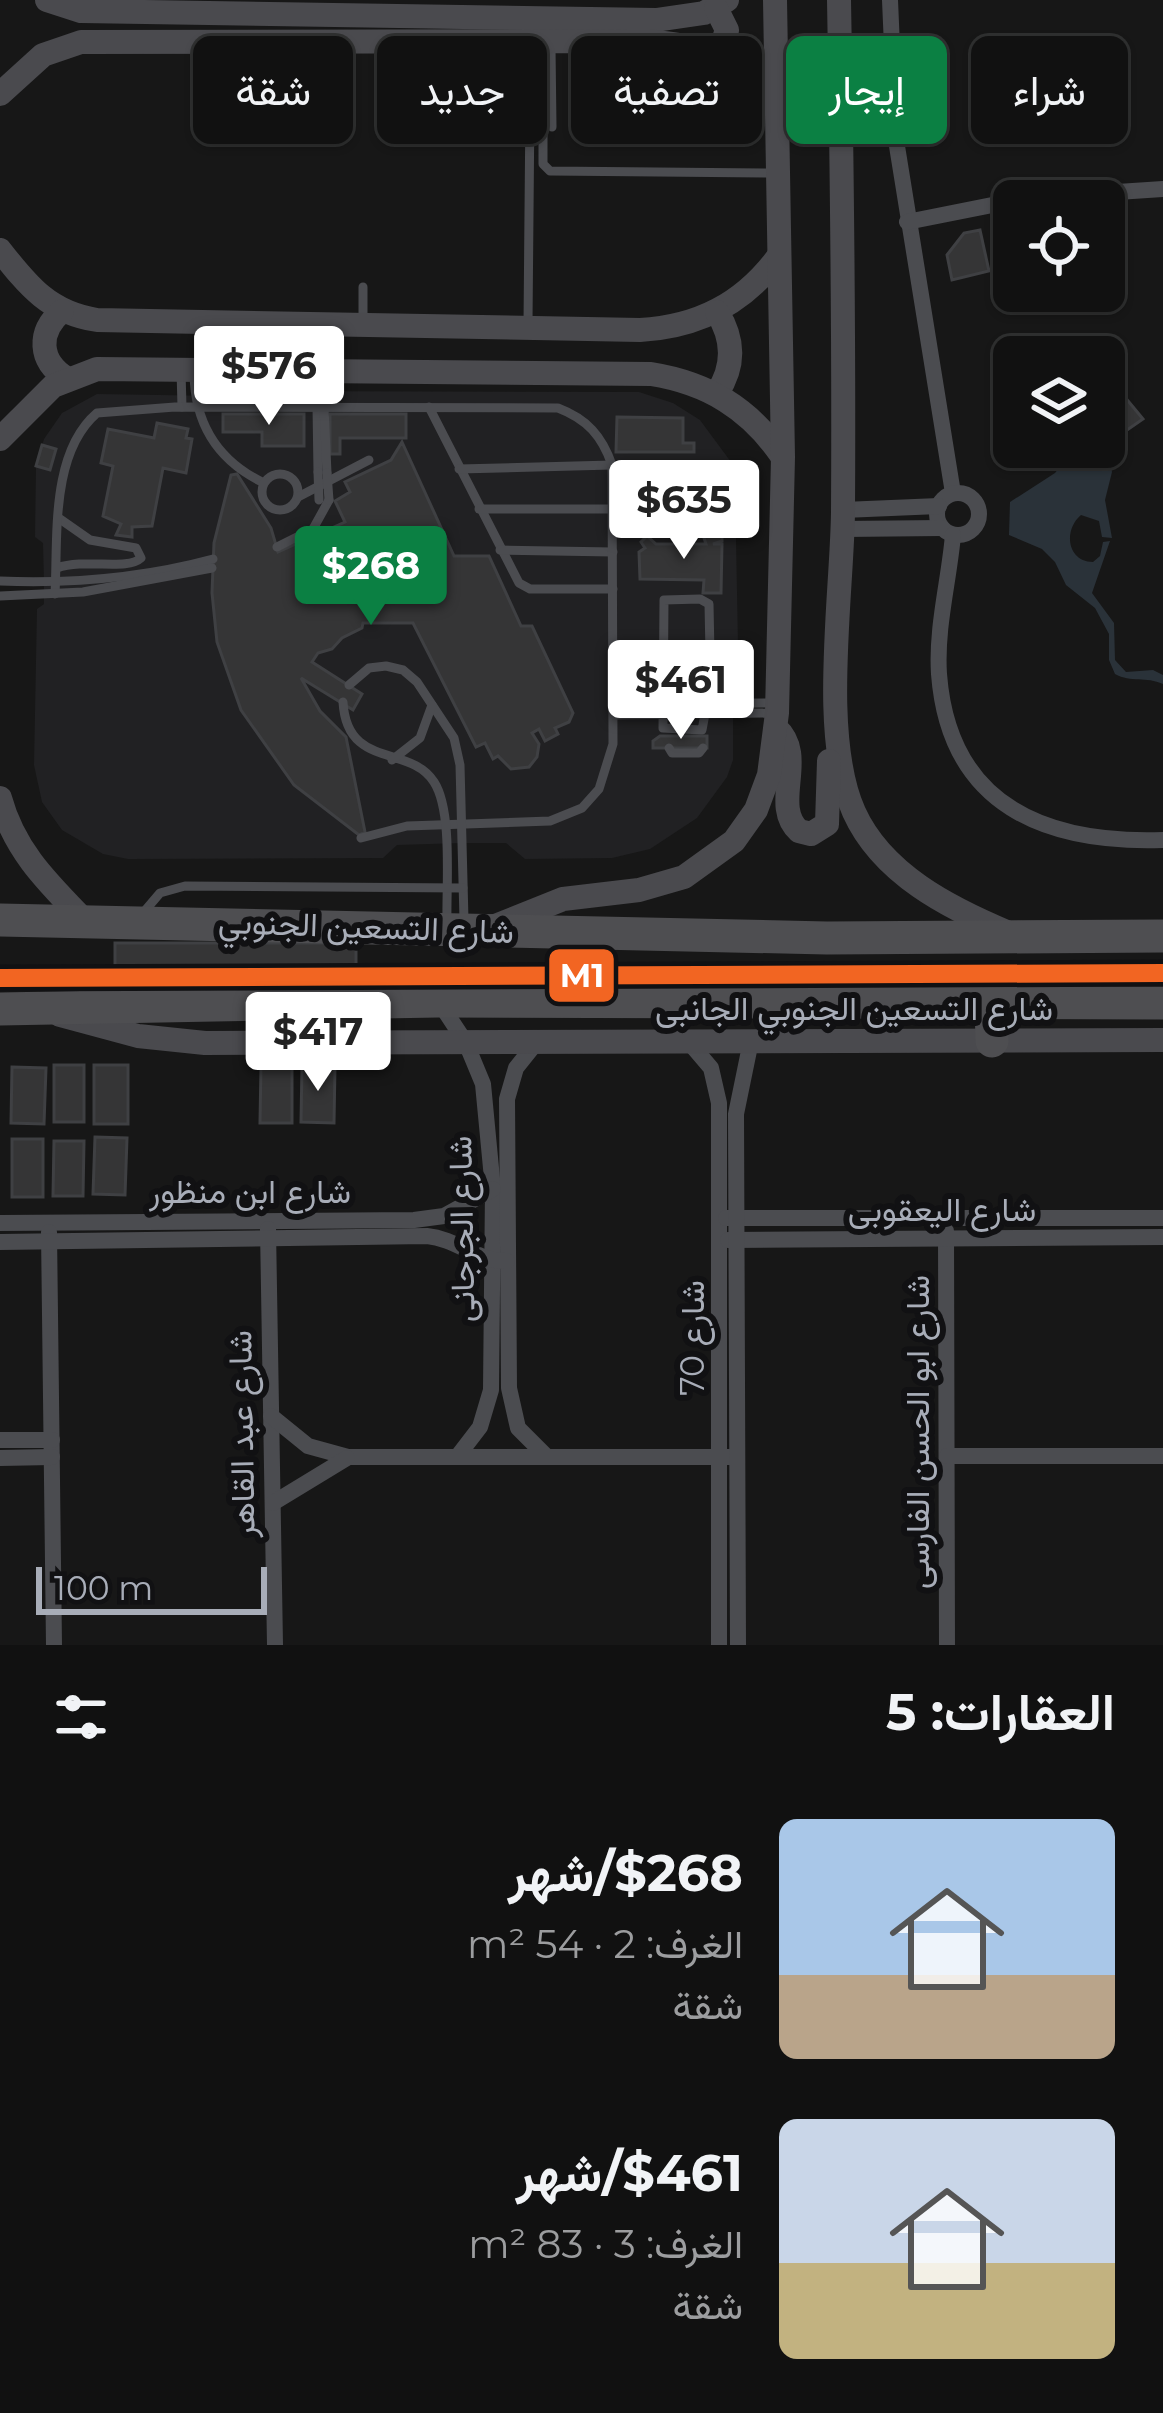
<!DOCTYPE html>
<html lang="ar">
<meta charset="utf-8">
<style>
body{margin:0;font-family:Montserrat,Vazirmatn,sans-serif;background:#1e1f1f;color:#f1f3f6;direction:rtl;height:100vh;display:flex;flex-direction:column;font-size:45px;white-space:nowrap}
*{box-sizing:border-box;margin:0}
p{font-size:39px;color:#9c9d9f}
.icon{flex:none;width:66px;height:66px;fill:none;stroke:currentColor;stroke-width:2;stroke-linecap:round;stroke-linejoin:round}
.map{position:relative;height:1645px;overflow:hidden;direction:ltr}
.details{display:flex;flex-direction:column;background:#111;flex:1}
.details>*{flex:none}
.guide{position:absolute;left:36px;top:36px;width:1092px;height:108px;direction:rtl;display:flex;gap:24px}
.fabs{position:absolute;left:993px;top:180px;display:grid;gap:24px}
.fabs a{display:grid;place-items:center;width:132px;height:132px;border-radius:18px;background:#111;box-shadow:0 3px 9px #0004,0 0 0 3px #303131;font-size:60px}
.scale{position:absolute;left:36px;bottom:30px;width:231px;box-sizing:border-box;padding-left:12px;border:6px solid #a8adb8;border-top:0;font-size:33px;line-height:42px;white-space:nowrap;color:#a8adb8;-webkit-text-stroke:9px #111113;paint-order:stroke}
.price{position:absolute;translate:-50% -102px;padding:0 27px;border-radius:12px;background:#fff;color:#222;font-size:39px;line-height:78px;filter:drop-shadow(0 3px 6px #0008)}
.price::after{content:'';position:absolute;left:50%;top:72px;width:36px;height:27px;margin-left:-18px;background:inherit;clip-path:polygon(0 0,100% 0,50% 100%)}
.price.on{background:#0b8043;color:#fff}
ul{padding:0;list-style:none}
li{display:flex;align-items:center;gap:36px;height:300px;padding:0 48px}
li span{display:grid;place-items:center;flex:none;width:336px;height:240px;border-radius:18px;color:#555}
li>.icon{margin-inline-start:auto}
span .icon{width:144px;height:144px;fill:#fffc;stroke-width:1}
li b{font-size:51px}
h2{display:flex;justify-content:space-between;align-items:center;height:144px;padding:0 48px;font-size:51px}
.chip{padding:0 42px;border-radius:18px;background:#111;box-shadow:0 3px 9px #0004,0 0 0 3px #303131;font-size:42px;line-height:108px}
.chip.on{background:#0b8043;color:#fff}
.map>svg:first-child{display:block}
</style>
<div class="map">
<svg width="1163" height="1645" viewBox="0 0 1163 1645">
<rect width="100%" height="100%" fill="#171717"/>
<!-- built -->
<path fill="#212123" d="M 225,391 L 639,392 L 673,403 L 700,420 L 731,462 L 735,486 L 739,697 L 733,698 L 733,760 L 727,777 L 697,818 L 650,849 L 612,858 L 525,859 L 506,843 L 462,843 L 397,845 L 383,858 L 128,859 L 103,854 L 62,830 L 42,802 L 34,765 L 37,609 L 44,604 L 44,583 L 43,543 L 35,537 L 36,466 L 44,439 L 62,413 L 97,394 L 221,396 Z"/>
<!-- water -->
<path fill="#2a3239" d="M 1106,446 L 1112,472 L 1105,500 L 1112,538 L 1102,537 L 1099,521 L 1081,515 C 1063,530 1067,562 1093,562 L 1100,556 L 1103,542 L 1110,541 L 1092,593 L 1114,623 L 1115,660 L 1126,672 L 1153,670 L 1163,675 L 1163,684 C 1146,676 1131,683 1115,674 L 1109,660 L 1109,634 L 1095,608 L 1066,585 L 1055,562 L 1042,549 L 1009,535 L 1010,502 L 1055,473 L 1076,447 Z"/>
<!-- building -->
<g fill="#353536" stroke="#3f4043" stroke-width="3">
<path d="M 1014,224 L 1014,271 L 1010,272 L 1003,226 Z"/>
<path d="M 980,230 L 989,271 L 952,280 L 947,255 L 964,233 Z"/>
<path d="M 1104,389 L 1124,396 L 1143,419 L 1104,446 Z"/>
<path d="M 223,414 L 304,414 L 304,446 L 262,446 L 262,432 L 223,432 Z"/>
<path d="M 330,414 L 406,414 L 406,438 L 340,438 L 340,454 L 330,454 Z"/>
<path d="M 617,417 L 683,418 L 683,443 L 694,443 L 694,452 L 616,452 Z"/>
<path d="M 157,423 L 188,429 L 186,438 L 192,439 L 186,473 L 163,468 L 152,526 L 132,527 L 132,537 L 116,535 L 121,524 L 103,516 L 113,466 L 101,463 L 108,429 L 154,438 Z"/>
<path d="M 402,442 L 454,556 L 489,556 L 521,626 L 532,626 L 573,713 L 569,722 L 555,728 L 558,734 L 545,741 L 539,729 L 532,733 L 539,744 L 537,757 L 529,767 L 511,769 L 498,756 L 493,759 L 485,743 L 476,747 L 413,623 L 363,623 L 362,628 L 342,638 L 332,649 L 318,653 L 312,662 L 362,694 L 353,710 L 301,678 L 320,711 L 346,737 L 365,832 L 359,835 L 294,785 L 241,710 L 217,642 L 212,593 L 214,543 L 231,475 L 237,474 L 271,528 L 278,552 L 345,522 L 335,501 L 350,492 L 345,482 L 391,460 Z"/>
<path d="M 42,445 L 56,449 L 50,470 L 36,466 Z"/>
<path d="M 680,468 L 690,478 L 670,497 L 660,487 Z"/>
<path d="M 700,482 L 719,503 L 681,532 L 665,514 L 679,502 L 674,497 Z"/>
<path d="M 702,532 L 722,533 L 722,541 L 713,544 L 722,544 L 721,593 L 703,593 L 704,580 L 640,579 L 639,552 L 645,548 L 641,542 L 647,536 L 656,544 L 706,544 Z"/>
<path d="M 660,736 L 707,736 L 707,748 L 653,748 L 653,741 Z"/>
<path d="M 115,943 L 356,943 L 356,995 L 115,994 Z"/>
<rect x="54" y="1065" width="30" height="57"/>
<rect x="94" y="1065" width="34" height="59"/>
<path d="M 261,1066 L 292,1066 L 292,1123 L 260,1123 Z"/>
<path d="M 302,1066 L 335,1066 L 334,1123 L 301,1122 Z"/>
<path d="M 12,1067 L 46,1068 L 44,1124 L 11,1123 Z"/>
<path d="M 95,1137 L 127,1138 L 125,1195 L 93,1194 Z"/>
<rect x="12" y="1139" width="31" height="58"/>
<path d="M 54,1141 L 84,1141 L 83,1196 L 53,1196 Z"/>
</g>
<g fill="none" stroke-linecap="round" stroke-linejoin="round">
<!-- lane -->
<g stroke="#4b4c50" stroke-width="9">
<path d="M 543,46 L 543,164 L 550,171 L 776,173"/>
<path d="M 551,47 L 552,127"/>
<path d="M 363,321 L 363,287"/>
<path d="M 528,323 L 530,103"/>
<path d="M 181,370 L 182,407"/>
<path d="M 194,374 C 195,425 218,461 264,483"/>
<path d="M 317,407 L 318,472"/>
<path d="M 324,407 L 327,473"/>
<path d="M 429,407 L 519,583 L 530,589 L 613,589"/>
<path d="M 459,469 L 612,465"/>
<circle cx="280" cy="492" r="18"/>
<path d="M 298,497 L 369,460"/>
<path d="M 479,509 L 612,509"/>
<path d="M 277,547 L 313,529 L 329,500"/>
<path d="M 500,550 L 613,552"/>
<path d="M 57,568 C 86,558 127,571 141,558 L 136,548 L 90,540 L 60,519"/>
<path d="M 0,581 C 73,584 142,578 213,559"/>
<path d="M 55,594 C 58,538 50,453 97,413 L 175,407 L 558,408 C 587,419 602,436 612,465 L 613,744 L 599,789 L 582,808 L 550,821 L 407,826 L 361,838"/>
<path d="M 0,596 L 83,592 L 212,568"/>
<path d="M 662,679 L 710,678"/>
<path d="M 349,685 L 369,668 L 386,666 L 403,670 L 417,682 L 454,738 L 460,765 L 464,920"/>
<path d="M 343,702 C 347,770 410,744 434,782 C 453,811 446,887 447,922"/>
<path d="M 614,704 L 772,703"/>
<path d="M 705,714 L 702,730 L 663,728 L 664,600 L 700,599 L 709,604 L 711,704"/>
<path d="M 614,715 L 772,713"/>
<path d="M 669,748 L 672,753 L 699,753 L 703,748"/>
<path d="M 392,760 L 420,738 L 432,705"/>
<path d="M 143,913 L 160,893 L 185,886 L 463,888"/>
</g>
<!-- street -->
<g stroke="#4b4c50" stroke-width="16">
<path d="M 890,0 L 896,140 L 953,493"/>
<path d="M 907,222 L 1027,198 L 1163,189"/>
<circle cx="958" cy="514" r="21"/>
<path d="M 843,510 L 939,506"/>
<path d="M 843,529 L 942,528"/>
<path d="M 953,535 C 949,581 936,627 939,674 C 949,806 1046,844 1163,840"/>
<path d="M 439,1002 L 466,1043 L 483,1084 L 493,1189 L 491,1390 L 480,1427 L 457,1457"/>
<path d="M 688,1041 L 711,1068 L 719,1103 L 719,1645"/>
<path d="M 536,1043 L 516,1068 L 507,1099 L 509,1388 L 518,1428 L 547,1457"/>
<path d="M 726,1218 L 1163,1218"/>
<path d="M 0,1223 L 414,1220 L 444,1216 L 493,1189"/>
<path d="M 268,1229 L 275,1645"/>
<path d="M 946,1231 L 947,1645"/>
<path d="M 49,1232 L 54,1645"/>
<path d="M 728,1240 L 1163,1237"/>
<path d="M 0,1242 L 427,1236 C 457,1239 478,1262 507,1261"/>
<path d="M 271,1416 L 308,1446 L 348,1457 L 731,1457"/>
<path d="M 0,1440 L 52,1440"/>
<path d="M 947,1456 L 1163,1456"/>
<path d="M 0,1458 L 52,1457"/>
<path d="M 273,1503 L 347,1458"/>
<path d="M 738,1645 L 736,1114 L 751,1041"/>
</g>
<!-- secondary -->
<g stroke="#4a4a4e" stroke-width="24">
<path d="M 47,0 L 81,11 L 656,20 L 704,13 L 727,0"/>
<path d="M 839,0 C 842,171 844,341 843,512 C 842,596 820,736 854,812 C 882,874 949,908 1009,933"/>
<path d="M 716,8 L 727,30 L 719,53"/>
<path d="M 0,94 L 43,55 L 81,42 L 647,41 C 713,48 735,54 776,109"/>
<path d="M 0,250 C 28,286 50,313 97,320 L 640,330 C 698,327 743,304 778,257"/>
<path d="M 62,311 C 37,332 39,361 66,378"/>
<path d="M 717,312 C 734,339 735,366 717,393"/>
<path d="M 0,439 L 53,386 L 97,369 L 651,374 C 708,383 750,409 782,456"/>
<path d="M 776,728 C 808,756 770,805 799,831 L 811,834 L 827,824 L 829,761"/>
<path d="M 0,798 C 14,850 47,882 84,920"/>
<path d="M 488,929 L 563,899 L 639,890 L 684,877 L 734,841 L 756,810 L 769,775 L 777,713 L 783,457 L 775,0"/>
<path d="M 60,1015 L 138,1036 L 205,1043 L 1163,1040"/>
</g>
<!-- highway -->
<g stroke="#4e4e51" stroke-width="33">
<path d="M 0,920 L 827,938 L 1163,936"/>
<path d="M 991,1004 L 992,1041"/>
<path d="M 0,1009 L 438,1001 L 1163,1003"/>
</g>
<!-- lane-bridge -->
<g stroke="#4b4c50" stroke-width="9">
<path d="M 318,472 L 319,500"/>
<path d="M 327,473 L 329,500"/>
</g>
<!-- metro-1 casing -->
<g stroke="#111113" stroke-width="27">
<path id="metro-1" d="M 0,978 L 1163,973"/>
</g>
<!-- metro-1 -->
<use href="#metro-1" stroke="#f26522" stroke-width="18"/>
</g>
<g text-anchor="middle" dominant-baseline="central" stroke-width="12" stroke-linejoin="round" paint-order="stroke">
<!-- street labels -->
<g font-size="33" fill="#a8adb8" stroke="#111113">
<text transform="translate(366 926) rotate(2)">شارع التسعين الجنوبي</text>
<text x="854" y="1008">شارع التسعين الجنوبي الجانبى</text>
<text x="250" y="1191">شارع ابن منظور</text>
<text x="942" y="1209">شارع اليعقوبى</text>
<text transform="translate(461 1229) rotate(-91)">شارع الجرجانى</text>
<text transform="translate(692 1338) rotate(-90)">شارع 70</text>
<text transform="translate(917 1432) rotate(-90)">شارع ابو الحسن الفارسى</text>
<text transform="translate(241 1434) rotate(-91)">شارع عبد القاهر</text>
</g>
</g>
<rect stroke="#111113" stroke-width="4.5" x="547" y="947" width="69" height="57" rx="12" fill="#f26522"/>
<g font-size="33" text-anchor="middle" font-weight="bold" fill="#fff">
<text x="582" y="987">M1</text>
</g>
</svg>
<div class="fabs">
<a><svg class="icon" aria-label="locate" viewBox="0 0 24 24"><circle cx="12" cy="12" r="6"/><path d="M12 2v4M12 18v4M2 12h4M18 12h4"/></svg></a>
<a><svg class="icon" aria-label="layers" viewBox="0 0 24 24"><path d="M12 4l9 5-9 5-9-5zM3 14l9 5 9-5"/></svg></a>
</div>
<div class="scale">100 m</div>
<b class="price" style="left:269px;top:428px">$576</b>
<b class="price" style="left:684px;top:562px">$635</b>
<b class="price on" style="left:371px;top:628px">$268</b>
<b class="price" style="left:681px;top:742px">$461</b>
<b class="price" style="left:318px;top:1094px">$417</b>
<div class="guide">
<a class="chip">شراء</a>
<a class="chip on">إيجار</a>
<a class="chip">تصفية</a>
<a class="chip">جديد</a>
<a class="chip">شقة</a>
</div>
</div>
<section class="details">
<h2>العقارات: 5<svg class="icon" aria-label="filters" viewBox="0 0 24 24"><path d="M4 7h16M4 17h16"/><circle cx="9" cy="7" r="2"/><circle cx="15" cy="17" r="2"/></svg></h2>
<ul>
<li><span style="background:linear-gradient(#a9c7e8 65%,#b9a48a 0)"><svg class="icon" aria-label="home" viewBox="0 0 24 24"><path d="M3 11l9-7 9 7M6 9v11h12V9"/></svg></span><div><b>$268/شهر</b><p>الغرف: 2 · 54 m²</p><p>شقة</p></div></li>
<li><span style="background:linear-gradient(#c9d6e8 60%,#c2b280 0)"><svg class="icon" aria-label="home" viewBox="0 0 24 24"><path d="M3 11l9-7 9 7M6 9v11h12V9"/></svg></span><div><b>$461/شهر</b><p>الغرف: 3 · 83 m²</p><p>شقة</p></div></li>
</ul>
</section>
